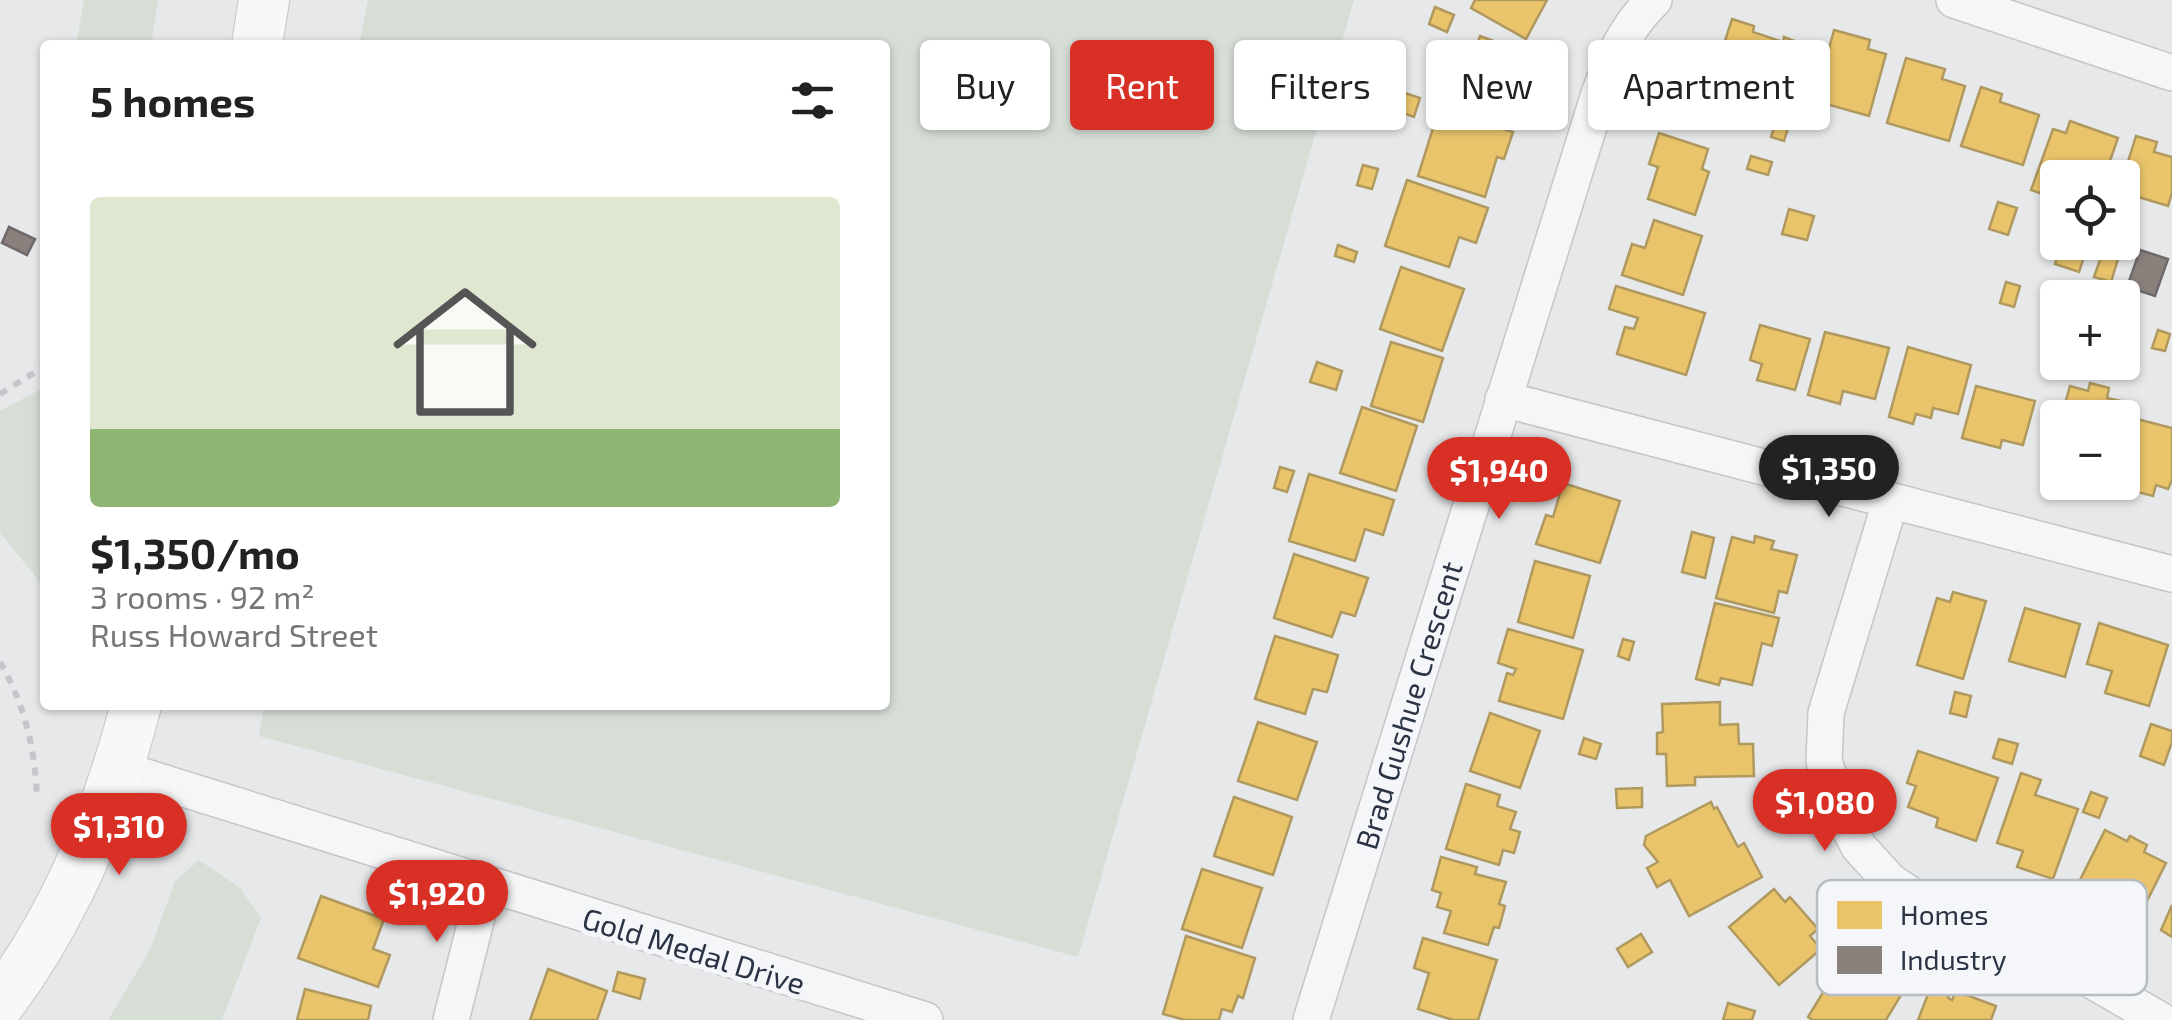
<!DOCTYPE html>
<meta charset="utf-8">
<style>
body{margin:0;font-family:"Exo 2",sans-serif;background:#f2f2f2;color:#222;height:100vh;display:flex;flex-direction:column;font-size:38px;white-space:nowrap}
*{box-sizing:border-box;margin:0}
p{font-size:32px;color:#767676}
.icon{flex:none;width:55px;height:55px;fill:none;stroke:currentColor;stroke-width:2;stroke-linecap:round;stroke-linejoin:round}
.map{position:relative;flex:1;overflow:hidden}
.sheet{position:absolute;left:40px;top:40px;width:850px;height:670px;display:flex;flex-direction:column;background:#fff;border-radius:10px;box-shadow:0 2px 8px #0004}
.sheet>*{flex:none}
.guide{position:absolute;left:920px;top:40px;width:950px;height:90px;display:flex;gap:20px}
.tools{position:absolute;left:2040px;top:160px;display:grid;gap:20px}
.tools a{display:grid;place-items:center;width:100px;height:100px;border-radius:10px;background:#fff;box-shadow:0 2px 8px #0004;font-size:50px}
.price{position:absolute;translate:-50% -85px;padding:0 22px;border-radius:35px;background:#d93025;color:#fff;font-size:32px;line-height:65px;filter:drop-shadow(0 2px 5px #0008)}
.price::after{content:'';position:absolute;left:50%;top:60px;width:30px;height:22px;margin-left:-15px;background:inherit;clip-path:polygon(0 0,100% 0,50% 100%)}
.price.selected{background:#222;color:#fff}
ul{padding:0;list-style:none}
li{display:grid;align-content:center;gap:20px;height:530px;padding:0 50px}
li span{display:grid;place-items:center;height:310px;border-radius:10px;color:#555}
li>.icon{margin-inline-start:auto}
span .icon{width:180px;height:180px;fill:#fffc;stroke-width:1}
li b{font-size:42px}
h2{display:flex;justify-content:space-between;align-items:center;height:120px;padding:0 50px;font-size:42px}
.tag{padding:0 35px;border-radius:10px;background:#fff;box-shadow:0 2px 8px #0004;font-size:35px;line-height:90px}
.tag.selected{background:#d93025;color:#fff}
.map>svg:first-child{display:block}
</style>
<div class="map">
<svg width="2172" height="1020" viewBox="0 0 2172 1020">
<rect width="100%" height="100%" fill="#e6e8ea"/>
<!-- green -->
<g fill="#d6ded6">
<path d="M 84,0 L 158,0 L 151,45 L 76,45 Z"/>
<path d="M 368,0 L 1354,0 L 1078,957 L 259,736 L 264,705 L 885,705 L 885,45 L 359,45 Z"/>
<path d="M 45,387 L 45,575 L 40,582 L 0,533 L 0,411 Z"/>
<path d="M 199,860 L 240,888 L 261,918 L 222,1020 L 108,1020 L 150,950 L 175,881 Z"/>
</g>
<!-- homes -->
<g fill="#e9c46a" stroke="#b0995f" stroke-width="2.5">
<path d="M 1475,0 L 1547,0 L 1526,39 L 1471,8 Z"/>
<path d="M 1435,7 L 1454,15 L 1447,32 L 1429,24 Z"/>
<path d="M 1732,19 L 1754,26 L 1753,32 L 1783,42 L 1784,37 L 1800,43 L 1784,94 L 1715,72 Z"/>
<path d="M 1834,30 L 1870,40 L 1868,49 L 1886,54 L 1869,116 L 1815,101 Z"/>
<path d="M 1480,36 L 1532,55 L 1510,117 L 1458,99 Z"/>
<path d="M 1906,58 L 1945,69 L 1942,79 L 1965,86 L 1949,141 L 1887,123 Z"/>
<path d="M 1387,87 L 1420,98 L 1414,117 L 1381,105 Z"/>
<path d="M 1981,87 L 2002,94 L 2000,102 L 2039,115 L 2023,165 L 1961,146 Z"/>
<path d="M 1439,109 L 1513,132 L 1504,159 L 1497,157 L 1485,197 L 1418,176 Z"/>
<path d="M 1776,121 L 1789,125 L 1784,141 L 1771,137 Z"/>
<path d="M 2070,121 L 2118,138 L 2104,178 L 2058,178 L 2058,199 L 2031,190 L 2053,129 L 2066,133 Z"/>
<path d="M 1659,133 L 1708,149 L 1702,169 L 1709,172 L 1695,215 L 1648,199 L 1658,167 L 1649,164 Z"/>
<path d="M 2136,136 L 2157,142 L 2154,152 L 2172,157 L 2172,193 L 2168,206 L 2122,192 L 2122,181 Z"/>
<path d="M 1751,156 L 1772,162 L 1768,175 L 1747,169 Z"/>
<path d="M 1363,165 L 1378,169 L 1372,189 L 1357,185 Z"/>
<path d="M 1407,180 L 1488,208 L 1476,243 L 1459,237 L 1449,267 L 1385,246 Z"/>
<path d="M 1998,202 L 2017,208 L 2008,235 L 1989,229 Z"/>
<path d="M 1789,209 L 1814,216 L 1807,240 L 1782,234 Z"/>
<path d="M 1654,220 L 1702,236 L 1683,295 L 1622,275 L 1632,244 L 1645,248 Z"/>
<path d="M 2062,242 L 2089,242 L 2079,272 L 2055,264 Z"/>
<path d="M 1338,245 L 1357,252 L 1354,262 L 1335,256 Z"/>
<path d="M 2102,254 L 2118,259 L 2111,282 L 2094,277 Z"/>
<path d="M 1401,267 L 1464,289 L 1442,351 L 1380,329 Z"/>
<path d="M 2006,282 L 2020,286 L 2014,307 L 2000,303 Z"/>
<path d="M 1616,286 L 1705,313 L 1686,375 L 1617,354 L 1625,327 L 1634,329 L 1638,318 L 1609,309 Z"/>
<path d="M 1760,325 L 1810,339 L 1795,390 L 1757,380 L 1762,364 L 1750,360 Z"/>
<path d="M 2158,330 L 2170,334 L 2165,351 L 2152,348 Z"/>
<path d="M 1825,332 L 1889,348 L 1875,399 L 1843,391 L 1840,404 L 1808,395 Z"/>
<path d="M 1391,342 L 1443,358 L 1423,422 L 1371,406 Z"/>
<path d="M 1908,347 L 1971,365 L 1958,414 L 1933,408 L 1931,418 L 1916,414 L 1913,424 L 1889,417 Z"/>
<path d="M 1317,362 L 1342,371 L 1336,390 L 1310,382 Z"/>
<path d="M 2090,383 L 2109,388 L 2107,398 L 2125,402 L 2121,418 L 2061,418 L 2070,386 L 2088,391 Z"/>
<path d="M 1976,386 L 2035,401 L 2023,445 L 2002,440 L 2000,448 L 1962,438 Z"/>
<path d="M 1362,407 L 1417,426 L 1396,491 L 1340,473 Z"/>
<path d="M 2133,418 L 2172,428 L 2172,480 L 2168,489 L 2156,485 L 2153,496 L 2115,486 L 2116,482 L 2122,482 L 2122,458 Z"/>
<path d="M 1280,467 L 1294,471 L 1287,492 L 1274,488 Z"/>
<path d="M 1309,474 L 1394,500 L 1383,535 L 1365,529 L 1355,561 L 1289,541 Z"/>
<path d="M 1563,483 L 1620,501 L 1600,563 L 1536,544 L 1546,515 L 1553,517 Z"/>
<path d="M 1692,532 L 1714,538 L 1705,578 L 1682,572 Z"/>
<path d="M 1755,536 L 1774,541 L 1771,549 L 1797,555 L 1787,593 L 1779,591 L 1774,613 L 1716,598 L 1732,537 L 1754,543 Z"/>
<path d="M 1294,554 L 1368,578 L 1355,616 L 1341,612 L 1332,637 L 1274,618 Z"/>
<path d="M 1535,561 L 1590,576 L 1573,638 L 1518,622 Z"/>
<path d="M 1953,592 L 1986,601 L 1963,679 L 1917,665 L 1937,598 L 1950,602 Z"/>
<path d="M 1715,603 L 1779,618 L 1772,646 L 1762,643 L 1752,685 L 1721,678 L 1719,685 L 1696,679 Z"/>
<path d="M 2025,608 L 2080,624 L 2065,677 L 2009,661 Z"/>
<path d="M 2099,623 L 2168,645 L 2149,706 L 2105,693 L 2112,671 L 2087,664 Z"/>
<path d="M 1508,629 L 1583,650 L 1563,719 L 1499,701 L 1507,673 L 1513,675 L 1516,669 L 1498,663 Z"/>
<path d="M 1275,636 L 1338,655 L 1327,692 L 1313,689 L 1305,714 L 1255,699 Z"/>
<path d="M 1623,639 L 1634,642 L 1629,660 L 1618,656 Z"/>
<path d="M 1955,692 L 1971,696 L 1966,717 L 1950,713 Z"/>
<path d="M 1720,702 L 1720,725 L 1738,724 L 1739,744 L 1753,744 L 1754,776 L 1695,777 L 1695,785 L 1667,786 L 1666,754 L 1657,754 L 1657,733 L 1663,732 L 1662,704 Z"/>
<path d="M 1490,713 L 1540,731 L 1520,788 L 1470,771 Z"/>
<path d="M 1258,722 L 1317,742 L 1297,800 L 1238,781 Z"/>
<path d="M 2151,724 L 2172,731 L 2172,742 L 2164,765 L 2140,756 Z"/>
<path d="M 1584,738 L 1601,744 L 1596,759 L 1579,754 Z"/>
<path d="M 1999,739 L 2018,744 L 2012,764 L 1993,758 Z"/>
<path d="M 1918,751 L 1998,778 L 1976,841 L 1936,827 L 1938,818 L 1908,807 L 1916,786 L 1907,783 Z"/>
<path d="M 2021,773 L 2041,780 L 2035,795 L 2078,809 L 2053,879 L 2017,867 L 2023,851 L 1997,843 Z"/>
<path d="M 1466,784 L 1500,795 L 1497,806 L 1516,812 L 1510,829 L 1520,832 L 1514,853 L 1503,850 L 1499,865 L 1446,849 Z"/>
<path d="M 1642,788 L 1642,807 L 1617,808 L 1616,789 Z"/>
<path d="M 2091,792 L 2107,798 L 2099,818 L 2083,812 Z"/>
<path d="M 1234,797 L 1292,817 L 1273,875 L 1214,856 Z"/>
<path d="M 1711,802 L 1714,809 L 1717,807 L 1738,847 L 1744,843 L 1762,877 L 1689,916 L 1670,880 L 1657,887 L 1647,868 L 1658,862 L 1644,845 L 1646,836 Z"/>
<path d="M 2105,830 L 2127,841 L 2130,836 L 2147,845 L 2144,852 L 2166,863 L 2139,917 L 2077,886 Z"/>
<path d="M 1441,857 L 1477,867 L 1475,874 L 1506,882 L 1499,904 L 1505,906 L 1499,928 L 1494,927 L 1488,945 L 1444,933 L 1451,911 L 1437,907 L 1441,893 L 1432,890 Z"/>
<path d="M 1202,869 L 1262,888 L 1242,948 L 1182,929 Z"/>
<path d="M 1774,889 L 1785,902 L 1790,897 L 1818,929 L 1810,936 L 1821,949 L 1779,985 L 1729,927 Z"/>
<path d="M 321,896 L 384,919 L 373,949 L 390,955 L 378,987 L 298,958 Z"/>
<path d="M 2172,905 L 2172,937 L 2161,930 Z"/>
<path d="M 1641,934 L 1652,952 L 1628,967 L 1617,949 Z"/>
<path d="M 1186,936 L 1255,958 L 1243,998 L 1238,996 L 1232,1012 L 1222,1009 L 1219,1020 L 1185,1020 L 1163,1014 Z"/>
<path d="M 1423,938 L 1497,960 L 1478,1020 L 1453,1020 L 1418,1009 L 1429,973 L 1414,968 Z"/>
<path d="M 1847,953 L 1872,968 L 1877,960 L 1910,980 L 1886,1020 L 1813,1020 L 1808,1017 Z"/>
<path d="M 548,969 L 607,991 L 597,1020 L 530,1020 Z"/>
<path d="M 618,972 L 645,979 L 640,999 L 613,991 Z"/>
<path d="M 1932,984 L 1951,992 L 1948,998 L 1952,1000 L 1956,991 L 1996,1006 L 1991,1020 L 1918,1020 Z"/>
<path d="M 305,989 L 371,1006 L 368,1020 L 297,1020 Z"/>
<path d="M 1728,1003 L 1755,1011 L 1752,1020 L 1723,1020 Z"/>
</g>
<!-- industry -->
<g fill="#8a817c" stroke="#6e6a6c" stroke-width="2.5">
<path d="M 9,227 L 35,239 L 27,255 L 2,243 Z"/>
<path d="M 2140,250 L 2168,259 L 2155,296 L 2127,287 Z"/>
</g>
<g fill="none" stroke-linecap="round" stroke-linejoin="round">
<!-- minor casing -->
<g stroke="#c4c6c8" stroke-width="38">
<g id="minor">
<path d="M 1954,0 L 2172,73"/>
<path d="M 1503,399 L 2172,574"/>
<path d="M 1890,503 L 1826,713 L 1824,761 L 1842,815 L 1859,847 L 1890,881 L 1930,908 L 2072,969 L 2160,1020"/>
<path d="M 120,769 L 925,1020"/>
<path d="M 451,1020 L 485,885"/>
<path d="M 1311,1020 L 1599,94 C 1611,60 1627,25 1654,0"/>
</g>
</g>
<!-- secondary casing -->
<g stroke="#c4c6c8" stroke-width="52">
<g id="secondary">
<path d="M 257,45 L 264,0"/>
<path d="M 0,1003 C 65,916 109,810 136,705"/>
</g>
</g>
<!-- path -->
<g stroke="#c5c6ca" stroke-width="6" stroke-dasharray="8 8" stroke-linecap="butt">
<path d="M 0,394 L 45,366"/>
<path d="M 0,662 C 25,705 35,749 37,798"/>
</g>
<!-- minor -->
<use href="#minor" stroke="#f5f6f7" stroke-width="35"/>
<!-- secondary -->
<use href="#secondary" stroke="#f8f8f8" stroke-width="50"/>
</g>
<g text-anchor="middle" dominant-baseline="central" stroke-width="10" stroke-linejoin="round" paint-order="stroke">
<!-- street labels -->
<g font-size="30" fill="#2b3445" stroke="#f4f6f9">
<text transform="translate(1408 705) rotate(-73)">Brad Gushue Crescent</text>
<text transform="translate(694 950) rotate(17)">Gold Medal Drive</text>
</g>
</g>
<!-- legend -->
<rect x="1817" y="880" width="330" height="115" rx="15" fill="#f4f6f9" stroke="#b8bcc3" stroke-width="2.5"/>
<rect x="1837" y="901" width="45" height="28" fill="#e9c46a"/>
<rect x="1837" y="946" width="45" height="28" fill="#8a817c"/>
<g font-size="28" fill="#2b3445">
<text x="1900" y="925">Homes</text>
<text x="1900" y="970">Industry</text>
</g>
</svg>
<div class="tools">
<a><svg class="icon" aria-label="locate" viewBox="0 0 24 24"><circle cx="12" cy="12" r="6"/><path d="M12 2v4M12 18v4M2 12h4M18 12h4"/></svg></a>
<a>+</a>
<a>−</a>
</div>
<b class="price selected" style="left:1829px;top:520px">$1,350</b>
<b class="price" style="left:1499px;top:522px">$1,940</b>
<b class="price" style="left:1825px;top:854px">$1,080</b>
<b class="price" style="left:119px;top:878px">$1,310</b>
<b class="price" style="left:437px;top:945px">$1,920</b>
<div class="guide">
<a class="tag">Buy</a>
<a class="tag selected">Rent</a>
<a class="tag">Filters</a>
<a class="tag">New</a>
<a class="tag">Apartment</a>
</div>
<section class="sheet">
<h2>5 homes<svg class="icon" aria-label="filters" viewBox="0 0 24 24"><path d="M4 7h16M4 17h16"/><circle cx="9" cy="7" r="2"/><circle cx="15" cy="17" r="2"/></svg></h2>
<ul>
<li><span style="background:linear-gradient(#dfe7d0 75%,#8fb573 0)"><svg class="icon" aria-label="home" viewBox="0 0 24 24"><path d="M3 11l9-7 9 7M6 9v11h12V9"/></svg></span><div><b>$1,350/mo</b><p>3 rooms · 92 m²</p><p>Russ Howard Street</p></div></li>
</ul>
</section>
</div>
